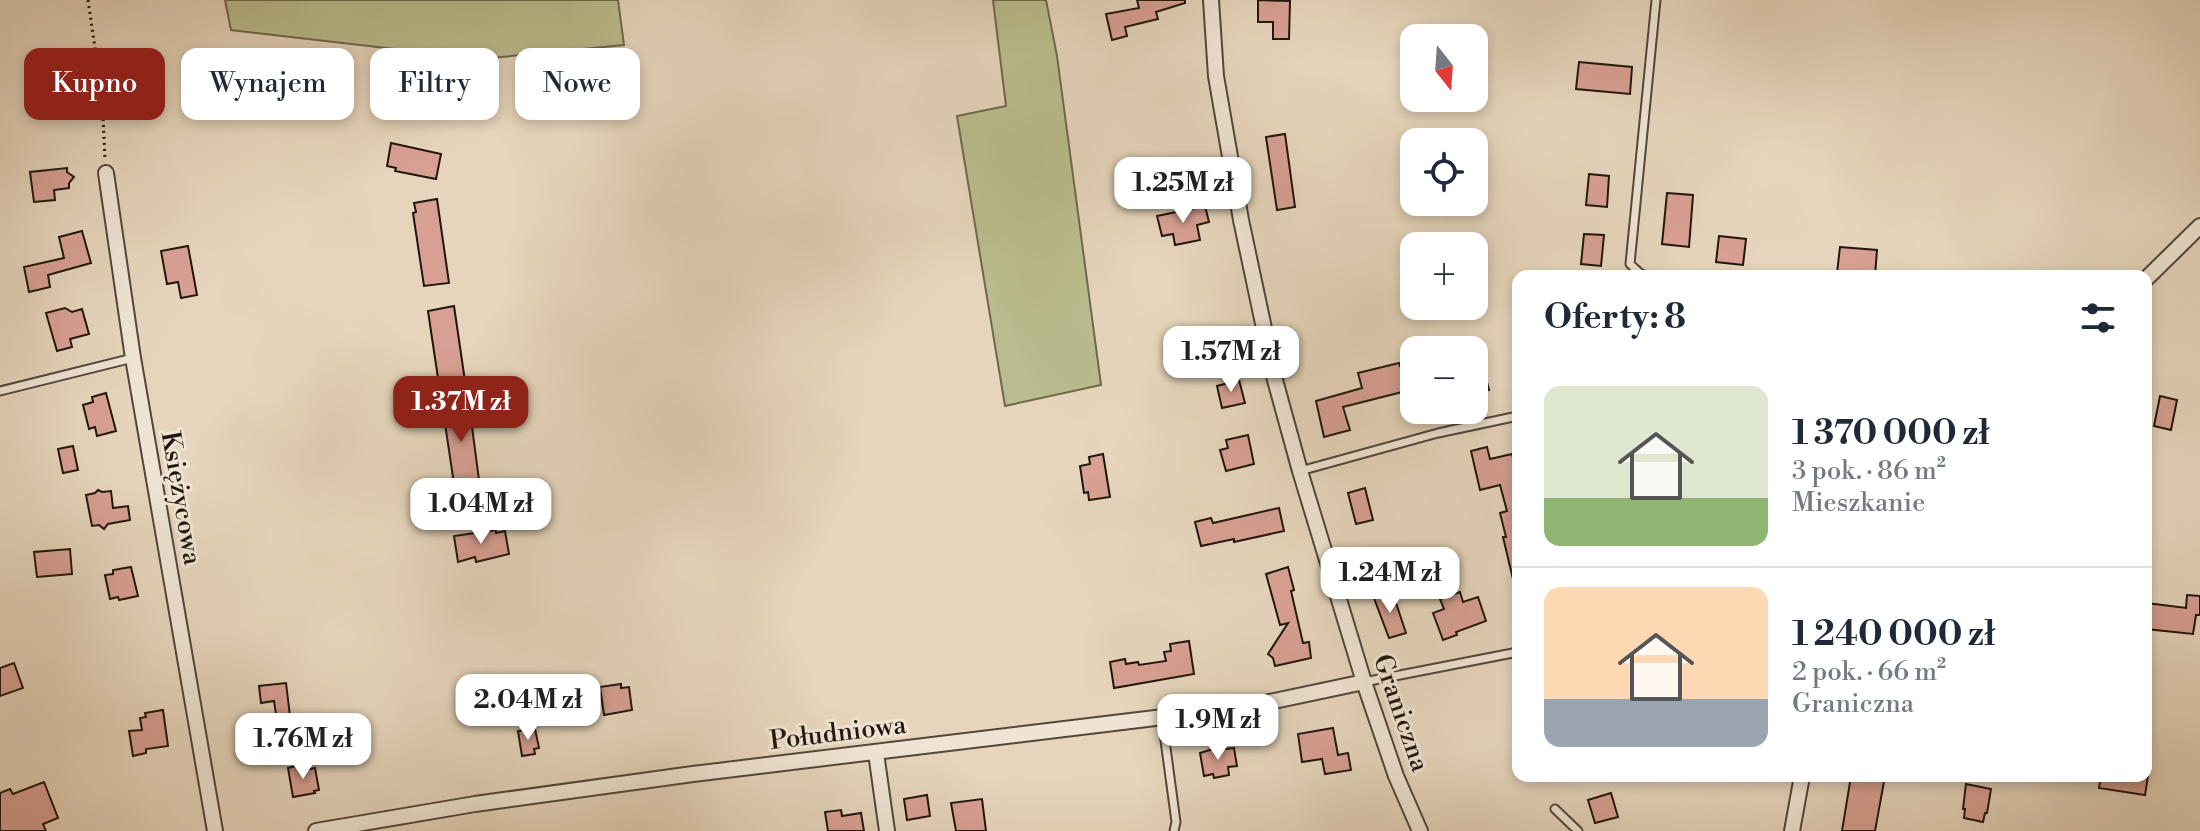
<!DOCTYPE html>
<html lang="pl">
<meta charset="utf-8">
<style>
body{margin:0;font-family:"Libre Bodoni",serif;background:#f2f2f3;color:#1f2937;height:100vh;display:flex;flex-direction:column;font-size:30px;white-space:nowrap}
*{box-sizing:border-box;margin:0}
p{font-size:26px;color:#747a83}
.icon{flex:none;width:44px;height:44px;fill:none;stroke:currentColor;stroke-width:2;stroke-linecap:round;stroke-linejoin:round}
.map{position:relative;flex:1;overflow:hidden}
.panel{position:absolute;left:1512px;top:270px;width:640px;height:512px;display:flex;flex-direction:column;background:#fff;border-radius:16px;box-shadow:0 4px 12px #0003}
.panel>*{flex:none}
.hud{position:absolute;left:24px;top:48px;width:760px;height:72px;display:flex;gap:16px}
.needle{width:52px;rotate:163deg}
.buttons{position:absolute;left:1400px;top:24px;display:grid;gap:16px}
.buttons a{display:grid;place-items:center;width:88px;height:88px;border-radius:16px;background:#fff;box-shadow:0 4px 12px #0003;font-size:40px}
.price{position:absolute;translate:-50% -68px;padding:0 18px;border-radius:16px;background:#fff;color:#222;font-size:26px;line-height:52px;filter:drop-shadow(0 2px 4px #0008)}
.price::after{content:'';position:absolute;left:50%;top:48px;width:24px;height:18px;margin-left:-12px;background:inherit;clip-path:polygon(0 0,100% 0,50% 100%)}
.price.active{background:#8f2418;color:#fff}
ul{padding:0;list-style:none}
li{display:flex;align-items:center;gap:24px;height:200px;padding:0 32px}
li+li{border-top:2px solid #e0e1e3}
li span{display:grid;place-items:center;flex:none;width:224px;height:160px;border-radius:16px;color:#555}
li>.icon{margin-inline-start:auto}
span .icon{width:96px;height:96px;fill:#fffc;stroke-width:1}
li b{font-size:34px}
h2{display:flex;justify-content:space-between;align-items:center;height:96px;padding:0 32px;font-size:34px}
.chip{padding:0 28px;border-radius:16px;background:#fff;box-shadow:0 4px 12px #0003;font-size:28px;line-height:72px}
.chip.active{background:#8f2418;color:#fff}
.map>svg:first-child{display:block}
</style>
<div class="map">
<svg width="2200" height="831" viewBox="0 0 2200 831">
<rect width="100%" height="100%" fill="#e6d5bc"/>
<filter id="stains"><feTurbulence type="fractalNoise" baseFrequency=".0025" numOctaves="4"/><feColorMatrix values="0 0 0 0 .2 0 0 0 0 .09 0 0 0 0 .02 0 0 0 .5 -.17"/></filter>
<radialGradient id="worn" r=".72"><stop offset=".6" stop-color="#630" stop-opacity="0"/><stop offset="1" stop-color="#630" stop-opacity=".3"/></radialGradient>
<!-- green -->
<g fill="#babc8d" stroke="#6e694e" stroke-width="2">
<path d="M 225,0 L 618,0 L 624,45 L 481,59 L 231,30 Z"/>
<path d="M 993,0 L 1046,0 L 1057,56 L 1101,385 L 1005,406 L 957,116 L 1006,106 Z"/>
</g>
<!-- building -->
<g fill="#d8a093" stroke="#21160e" stroke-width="2">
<path d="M 1137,0 L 1185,0 L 1185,3 L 1156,12 L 1158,19 L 1125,27 L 1127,36 L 1112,40 L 1106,14 L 1139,8 Z"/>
<path d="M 1258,0 L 1290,1 L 1289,39 L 1273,39 L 1273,22 L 1258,22 Z"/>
<path d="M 1579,62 L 1632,67 L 1630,94 L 1576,89 Z"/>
<path d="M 1285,134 L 1295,207 L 1277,210 L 1266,137 Z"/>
<path d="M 391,143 L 441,154 L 436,179 L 395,171 L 396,168 L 387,166 Z"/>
<path d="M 67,168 L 67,172 L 74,177 L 69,183 L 69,188 L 54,190 L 55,200 L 34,202 L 30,172 Z"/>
<path d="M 1589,174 L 1609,176 L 1607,207 L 1586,205 Z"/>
<path d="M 1667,193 L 1693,195 L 1689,247 L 1662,244 Z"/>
<path d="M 437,199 L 449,283 L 424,286 L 413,213 L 416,212 L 414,203 Z"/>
<path d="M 1205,206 L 1209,222 L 1197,225 L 1200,240 L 1175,245 L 1173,234 L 1162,236 L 1157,216 Z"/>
<path d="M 82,231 L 91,263 L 48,275 L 50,287 L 29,292 L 24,267 L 64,258 L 59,237 Z"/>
<path d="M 1584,234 L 1604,235 L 1601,266 L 1581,264 Z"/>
<path d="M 1719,236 L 1746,239 L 1743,265 L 1716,262 Z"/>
<path d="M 188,246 L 197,295 L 181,298 L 178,282 L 167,284 L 161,251 Z"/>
<path d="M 1840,247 L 1877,250 L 1875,276 L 1837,273 Z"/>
<path d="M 454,306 L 465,381 L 439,385 L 428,311 Z"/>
<path d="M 65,308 L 72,312 L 82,309 L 89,334 L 70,339 L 72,347 L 57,351 L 46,313 Z"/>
<path d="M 1227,329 L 1233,352 L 1207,359 L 1200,336 Z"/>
<path d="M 1479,351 L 1489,390 L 1476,393 L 1474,386 L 1474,352 Z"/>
<path d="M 1399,363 L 1400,366 L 1414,363 L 1414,386 L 1405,388 L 1406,391 L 1343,407 L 1350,430 L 1324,437 L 1316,401 L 1362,388 L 1358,373 Z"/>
<path d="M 1239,380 L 1245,403 L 1222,408 L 1217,386 Z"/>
<path d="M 106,393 L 116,431 L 97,436 L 95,427 L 89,429 L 83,405 L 93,402 L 92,397 Z"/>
<path d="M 2160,396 L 2177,400 L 2171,430 L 2154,426 Z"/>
<path d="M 469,404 L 479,480 L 454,484 L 443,410 Z"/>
<path d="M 1248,435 L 1254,464 L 1226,471 L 1220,450 L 1228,448 L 1226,440 Z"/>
<path d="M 73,446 L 78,470 L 63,473 L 58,449 Z"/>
<path d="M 1487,447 L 1490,459 L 1512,454 L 1518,476 L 1518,480 L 1513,482 L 1518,502 L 1518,578 L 1513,579 L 1503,537 L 1506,537 L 1500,513 L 1507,511 L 1500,485 L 1480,490 L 1471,451 Z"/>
<path d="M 1103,454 L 1110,497 L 1089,500 L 1088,492 L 1084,493 L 1080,466 L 1090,464 L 1089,457 Z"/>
<path d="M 1365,488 L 1373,520 L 1356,524 L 1348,493 Z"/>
<path d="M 98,490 L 102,492 L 111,491 L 113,508 L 128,506 L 130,520 L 108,524 L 104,529 L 99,525 L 92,526 L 86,495 L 95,493 Z"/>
<path d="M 1279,508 L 1284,531 L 1234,542 L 1234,539 L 1201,546 L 1195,522 L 1211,518 L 1213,523 Z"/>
<path d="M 496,530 L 496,533 L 505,531 L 509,554 L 476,562 L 475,557 L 458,562 L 454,536 Z"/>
<path d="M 70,549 L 72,574 L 37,577 L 34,552 Z"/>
<path d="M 131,567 L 138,596 L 119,600 L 118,597 L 110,599 L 105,575 L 113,574 L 113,570 Z"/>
<path d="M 1288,567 L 1294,590 L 1291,591 L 1303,643 L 1309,642 L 1311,658 L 1275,666 L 1273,658 L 1268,654 L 1288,623 L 1280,625 L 1266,574 Z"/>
<path d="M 1392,591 L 1406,633 L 1389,638 L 1374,598 Z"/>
<path d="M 1460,592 L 1463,602 L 1478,597 L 1486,621 L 1456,632 L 1457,635 L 1443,640 L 1433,613 L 1444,609 L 1440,599 Z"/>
<path d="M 2187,595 L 2200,596 L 2200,615 L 2196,615 L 2193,634 L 2146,629 L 2146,603 L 2186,608 Z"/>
<path d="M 1189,641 L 1194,674 L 1114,688 L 1110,662 L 1125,659 L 1126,664 L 1138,662 L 1139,665 L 1166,661 L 1164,652 L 1171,651 L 1170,644 Z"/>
<path d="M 14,663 L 23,688 L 0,696 L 0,668 Z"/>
<path d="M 286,683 L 290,716 L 292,715 L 295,731 L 279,735 L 274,701 L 261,703 L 259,686 Z"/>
<path d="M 621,684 L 621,688 L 629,687 L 632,710 L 604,715 L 600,687 Z"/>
<path d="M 163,710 L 168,746 L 146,749 L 146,753 L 133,756 L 129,731 L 142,730 L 140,718 L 146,717 L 145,713 Z"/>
<path d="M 1333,728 L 1338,755 L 1348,753 L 1351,770 L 1325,774 L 1322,759 L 1302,762 L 1298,734 Z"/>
<path d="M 535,729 L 539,748 L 534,749 L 535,754 L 522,756 L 518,731 Z"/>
<path d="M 1223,746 L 1225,749 L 1234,748 L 1237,766 L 1228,767 L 1229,775 L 1214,778 L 1213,774 L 1204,776 L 1200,753 Z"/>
<path d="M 304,764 L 305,770 L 315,768 L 319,790 L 314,791 L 315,793 L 293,797 L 288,768 Z"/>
<path d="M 1851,776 L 1885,776 L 1875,831 L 1842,831 Z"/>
<path d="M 2101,776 L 2148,776 L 2145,795 L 2099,788 Z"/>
<path d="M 44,782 L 58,818 L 43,824 L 46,831 L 0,831 L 0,793 L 10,789 L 13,794 Z"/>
<path d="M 1966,784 L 1991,789 L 1987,813 L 1985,813 L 1983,822 L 1964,818 L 1965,809 L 1963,809 Z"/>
<path d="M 1611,793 L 1618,817 L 1595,823 L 1588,800 Z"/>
<path d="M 927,795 L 930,816 L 907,820 L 904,799 Z"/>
<path d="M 982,799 L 986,831 L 956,831 L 951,803 Z"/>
<path d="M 841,810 L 842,816 L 861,813 L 864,831 L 828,831 L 825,812 Z"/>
</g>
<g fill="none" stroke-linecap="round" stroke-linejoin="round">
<!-- lane casing -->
<g stroke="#52463a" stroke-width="11">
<g id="lane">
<path d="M 1647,276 L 1641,274 L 1630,264 L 1656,0"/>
<path d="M 0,391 L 133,358"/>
<path d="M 1300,471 L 1438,433 L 1518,416"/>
<path d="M 1364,682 L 1518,652"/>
<path d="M 1162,718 L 1176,822 L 1174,831"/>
<path d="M 1555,809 L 1578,831"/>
</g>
</g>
<!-- street casing -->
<g stroke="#52463a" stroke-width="18">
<g id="street">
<path d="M 1211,0 L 1216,76 L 1241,220 L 1275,380 L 1300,471 L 1364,682 L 1396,776 L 1420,831"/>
<path d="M 106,173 L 133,358 L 215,831"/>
<path d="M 2146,279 L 2200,226"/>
<path d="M 876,753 L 887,831"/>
<path d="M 316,831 L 475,804 L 693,774 L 1246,707 L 1364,682"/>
<path d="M 1792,831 L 1802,776"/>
</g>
</g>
<!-- path -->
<path stroke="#21160e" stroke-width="3" stroke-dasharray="2 4" stroke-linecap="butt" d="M 88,0 L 102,96 L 105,159"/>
<!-- lane -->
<use href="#lane" stroke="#efe4d3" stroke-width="7"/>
<!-- street -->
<use href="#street" stroke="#efe4d3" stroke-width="14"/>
</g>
<g text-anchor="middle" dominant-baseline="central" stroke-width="6" stroke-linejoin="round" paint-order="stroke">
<!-- street labels -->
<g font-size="26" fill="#21160e" stroke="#efe4d3">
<text transform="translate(181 498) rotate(80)">Księżycowa</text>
<text transform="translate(1401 713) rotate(71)">Graniczna</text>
<text transform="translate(838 733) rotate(-7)">Południowa</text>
</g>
</g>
<rect width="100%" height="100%" filter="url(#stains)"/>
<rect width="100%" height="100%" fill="url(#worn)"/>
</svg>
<div class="buttons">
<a><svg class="needle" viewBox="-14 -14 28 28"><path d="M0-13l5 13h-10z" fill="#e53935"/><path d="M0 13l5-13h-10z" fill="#747a83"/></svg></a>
<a><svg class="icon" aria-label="locate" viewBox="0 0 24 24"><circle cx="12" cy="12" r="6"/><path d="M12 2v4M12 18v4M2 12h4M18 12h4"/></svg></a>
<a>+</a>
<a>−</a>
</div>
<b class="price" style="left:1183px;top:225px">1.25M zł</b>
<b class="price" style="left:1231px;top:394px">1.57M zł</b>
<b class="price active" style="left:461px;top:444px">1.37M zł</b>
<b class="price" style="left:481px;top:546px">1.04M zł</b>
<b class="price" style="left:1390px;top:615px">1.24M zł</b>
<b class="price" style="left:528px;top:742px">2.04M zł</b>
<b class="price" style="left:1218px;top:762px">1.9M zł</b>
<b class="price" style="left:303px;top:781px">1.76M zł</b>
<div class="hud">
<a class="chip active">Kupno</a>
<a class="chip">Wynajem</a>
<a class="chip">Filtry</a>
<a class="chip">Nowe</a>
</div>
<section class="panel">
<h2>Oferty: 8<svg class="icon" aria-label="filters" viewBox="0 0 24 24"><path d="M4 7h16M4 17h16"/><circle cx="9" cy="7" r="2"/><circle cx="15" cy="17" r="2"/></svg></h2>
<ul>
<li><span style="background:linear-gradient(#dfe7d0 70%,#8fb573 0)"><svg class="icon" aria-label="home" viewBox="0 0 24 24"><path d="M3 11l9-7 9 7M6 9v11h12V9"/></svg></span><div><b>1 370 000 zł</b><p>3 pok. · 86 m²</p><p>Mieszkanie</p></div></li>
<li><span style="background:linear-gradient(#ffd9b3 70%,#9aa5b1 0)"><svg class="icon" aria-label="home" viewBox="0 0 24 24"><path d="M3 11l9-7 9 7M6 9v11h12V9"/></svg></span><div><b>1 240 000 zł</b><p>2 pok. · 66 m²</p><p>Graniczna</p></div></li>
</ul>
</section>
</div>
